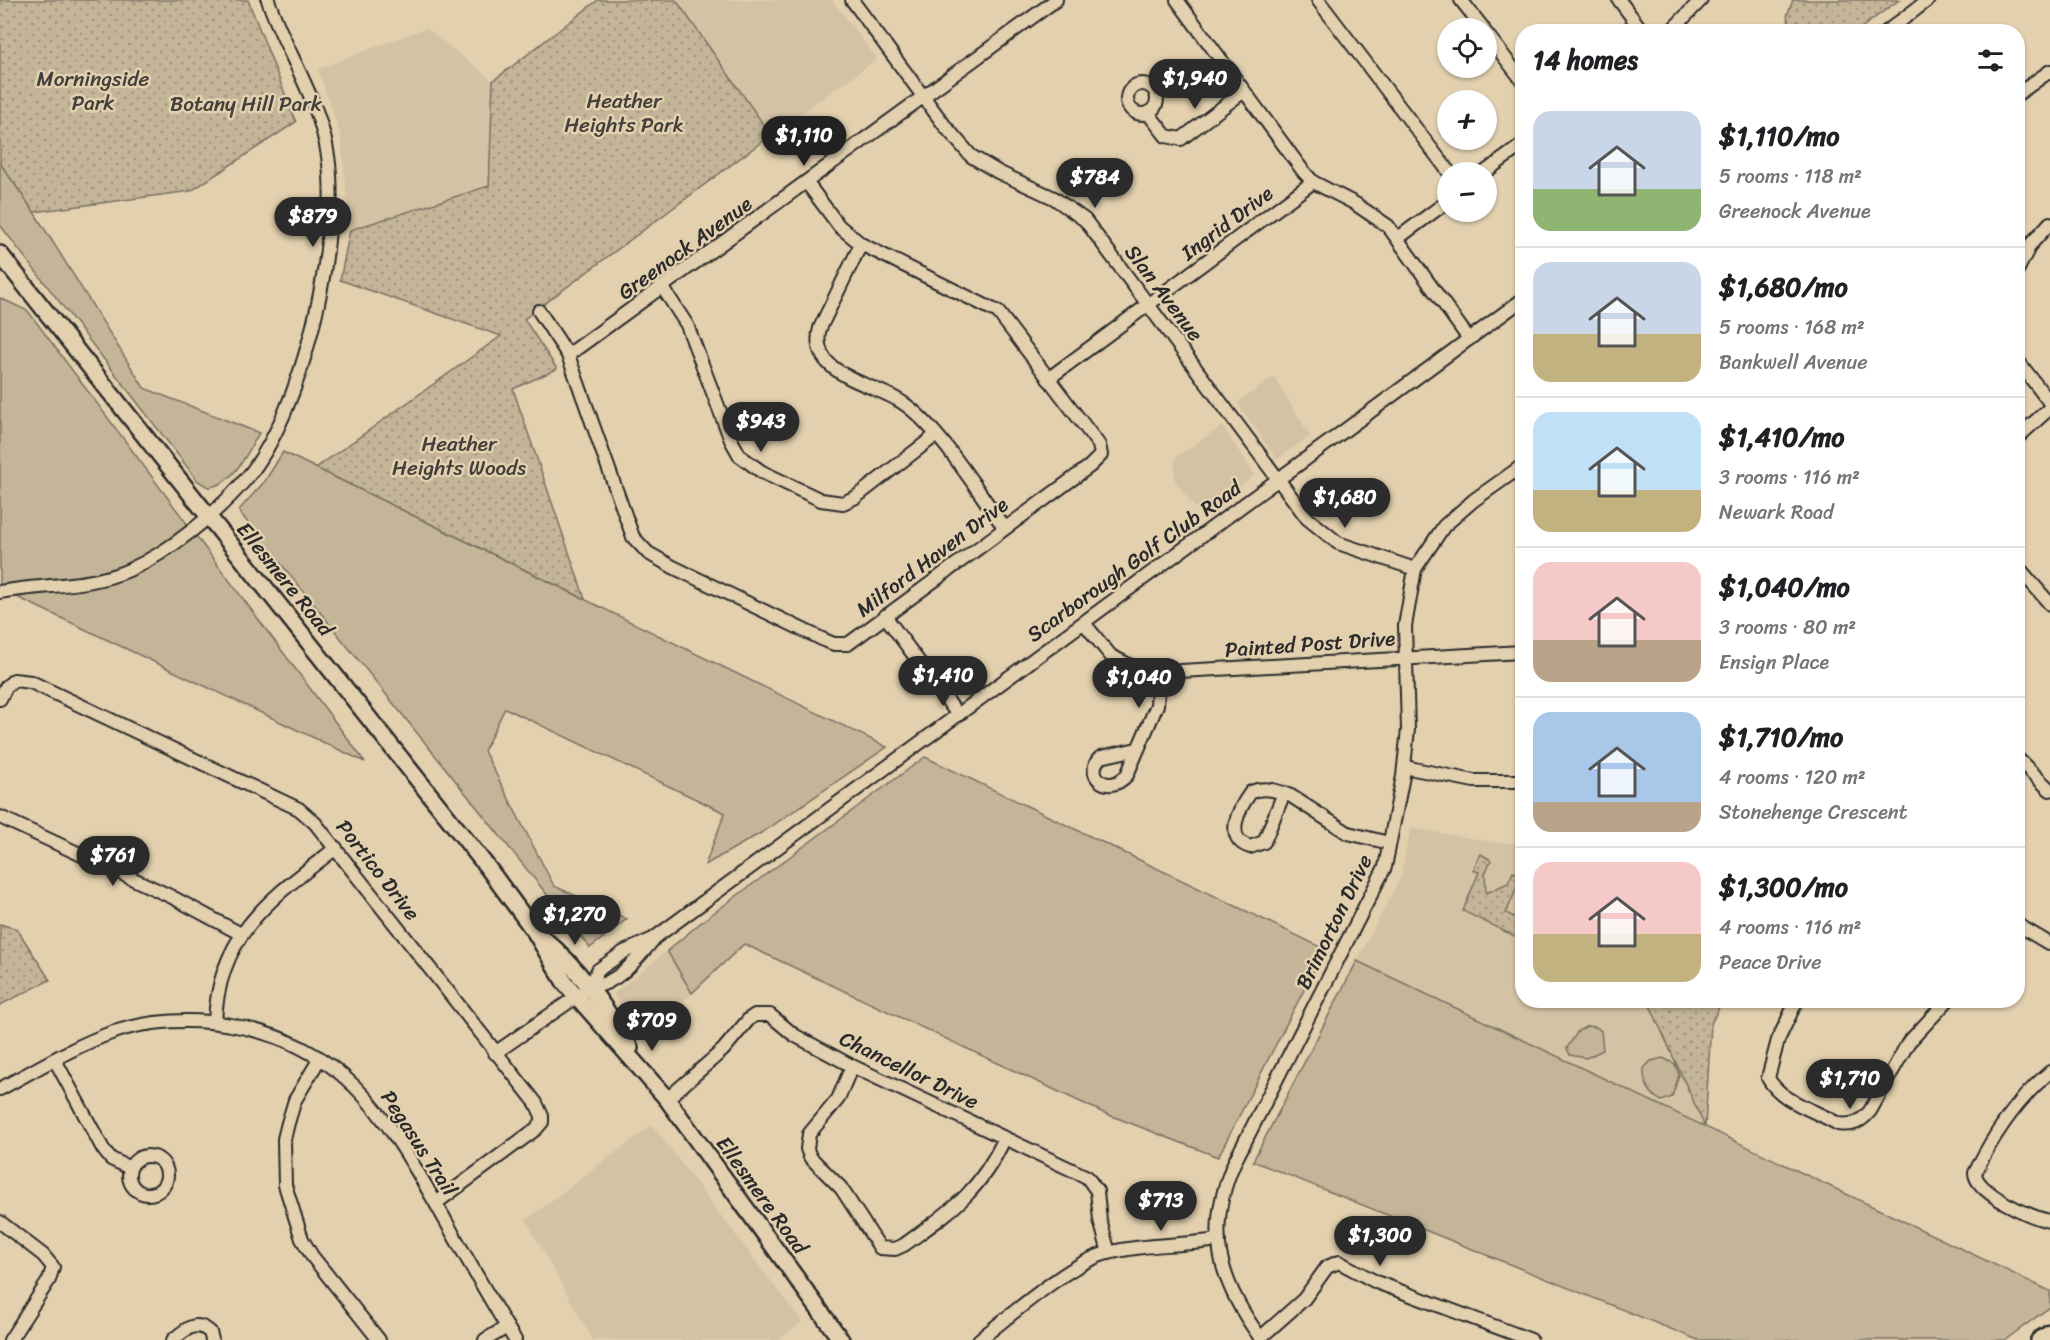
<!DOCTYPE html>
<meta charset="utf-8">
<style>
body{margin:0;font-family:Sriracha,sans-serif;background:#f2f2f2;color:#202124;height:100vh;display:flex;flex-direction:column;font-size:22px;white-space:nowrap}
*{box-sizing:border-box;margin:0}
p{font-size:20px;color:#757577}
.icon{flex:none;width:33px;height:33px;fill:none;stroke:currentColor;stroke-width:2;stroke-linecap:round;stroke-linejoin:round}
.map{position:relative;flex:1;overflow:hidden}
.side{position:absolute;left:1515px;top:24px;width:510px;height:984px;display:flex;flex-direction:column;background:#fff;border-radius:24px;box-shadow:0 2px 4px #0004}
.side>*{flex:none}
.buttons{position:absolute;left:1437px;top:18px;display:grid;gap:12px}
.buttons a{display:grid;place-items:center;width:60px;height:60px;border-radius:50%;background:#fff;box-shadow:0 2px 4px #0004;font-size:30px}
.price{position:absolute;translate:-50% -51px;padding:0 14px;border-radius:21px;background:#2b2b2b;color:#fff;font-size:20px;line-height:39px;filter:drop-shadow(0 2px 3px #0008)}
.price::after{content:'';position:absolute;left:50%;top:36px;width:18px;height:14px;margin-left:-9px;background:inherit;clip-path:polygon(0 0,100% 0,50% 100%)}
.price.active{background:#222;color:#fff}
ul{padding:0;list-style:none}
li{display:flex;align-items:center;gap:18px;height:150px;padding:0 18px}
li+li{border-top:2px solid #e0e0e0}
li span{display:grid;place-items:center;flex:none;width:168px;height:120px;border-radius:18px;color:#555}
li>.icon{margin-inline-start:auto}
span .icon{width:72px;height:72px;fill:#fffc;stroke-width:1}
li b{font-size:26px}
h2{display:flex;justify-content:space-between;align-items:center;height:72px;padding:0 18px;font-size:26px}
.map>svg:first-child{display:block}
</style>
<div class="map">
<svg width="2050" height="1340" viewBox="0 0 2050 1340">
<defs>
<pattern id="park-dots" width="8" height="8" patternUnits="userSpaceOnUse" patternTransform="scale(1.5)"><rect width="8" height="8" fill="#c4b599"/><path d="M2 2h.1M6 6h.1" fill="none" stroke="#9f937d" stroke-width="1.8" stroke-linecap="round"/></pattern>
</defs>
<rect width="100%" height="100%" fill="#e2d0ae"/>
<filter id="ink" filterUnits="userSpaceOnUse"><feTurbulence type="fractalNoise" baseFrequency=".0167" numOctaves="2"/><feDisplacementMap in="SourceGraphic" scale="12" xChannelSelector="R" yChannelSelector="G"/><feConvolveMatrix kernelMatrix="1 2 1 2 8 2 1 2 1" color-interpolation-filters="sRGB"/></filter>
<g filter="url(#ink)">
<!-- built -->
<g fill="#d3c2a3">
<path d="M 676,0 L 832,0 L 877,59 L 771,135 Z"/>
<path d="M 426,28 L 493,81 L 489,186 L 350,230 L 341,136 L 318,69 Z"/>
<path d="M 1274,377 L 1310,436 L 1277,459 L 1237,403 Z"/>
<path d="M 1222,426 L 1255,475 L 1201,515 L 1175,481 L 1175,458 Z"/>
<path d="M 1411,828 L 1498,843 L 1522,843 L 1522,1000 L 1648,1001 L 1705,1127 L 1357,961 L 1400,879 Z"/>
<path d="M 667,951 L 692,993 L 646,1041 L 613,994 Z"/>
<path d="M 652,1125 L 802,1322 L 778,1340 L 593,1340 L 526,1220 Z"/>
</g>
<!-- green -->
<g fill="#c4b599" stroke="#787062" stroke-width="1.5">
<path d="M 0,163 L 34,212 L 144,388 L 259,433 C 248,452 233,486 208,487 L 198,481 L 0,225 Z"/>
<path d="M 0,298 L 28,311 L 365,762 L 0,589 Z"/>
<path d="M 283,452 L 887,747 L 766,830 L 705,865 L 725,813 L 505,708 L 484,751 L 554,886 L 627,919 L 590,948 L 241,514 L 239,510 L 265,481 Z"/>
<path d="M 925,757 L 1325,949 L 1218,1157 L 1104,1113 L 744,944 L 692,993 L 667,951 L 704,920 Z"/>
<path d="M 1357,961 L 2050,1291 L 2050,1307 L 2005,1340 L 1698,1340 L 1253,1161 Z"/>
<path d="M 1587,1026 L 1596,1027 L 1601,1031 L 1603,1050 L 1586,1058 L 1570,1055 L 1567,1048 L 1578,1031 Z"/>
<path d="M 1663,1058 L 1675,1064 L 1679,1075 L 1672,1097 L 1662,1101 C 1649,1095 1643,1082 1644,1068 L 1651,1061 Z"/>
</g>
<!-- park -->
<g fill="url(#park-dots)" stroke="#787062" stroke-width="1.5">
<path d="M 0,0 L 248,0 L 296,122 L 191,191 L 34,212 L 0,163 Z"/>
<path d="M 598,0 L 676,0 L 771,135 L 524,319 L 557,369 L 513,389 L 585,599 L 316,468 L 501,336 L 340,280 L 350,230 L 489,186 L 493,81 Z"/>
<path d="M 1793,0 L 1899,0 L 1857,31 L 1792,32 L 1787,16 Z"/>
<path d="M 1481,854 L 1491,860 L 1485,874 L 1486,893 L 1508,883 L 1513,872 L 1522,876 L 1506,913 L 1522,921 L 1522,940 L 1463,911 L 1479,872 L 1473,870 Z"/>
<path d="M 0,924 L 17,929 L 50,980 L 0,1005 Z"/>
<path d="M 1648,1001 L 1722,1001 L 1711,1024 L 1705,1127 Z"/>
</g>
<g fill="none" stroke-linecap="round" stroke-linejoin="round">
<!-- minor casing -->
<g stroke="#2b2b2b" stroke-width="16">
<g id="minor">
<path d="M 852,0 L 945,126 L 971,156 L 998,172 L 1054,198 L 1085,220 L 1307,518 L 1338,543 L 1415,569"/>
<path d="M 1177,0 L 1303,171 L 1313,182 L 1354,203 L 1388,226 L 1469,339"/>
<path d="M 1318,0 L 1449,172"/>
<path d="M 1461,0 L 1483,28"/>
<path d="M 1619,0 L 1643,32"/>
<path d="M 1670,32 L 1701,0"/>
<path d="M 1886,32 L 1928,0"/>
<path d="M 1486,33 L 1522,80"/>
<circle cx="1142" cy="99" r="15"/>
<path d="M 2018,94 L 2050,71"/>
<path d="M 1148,113 L 1166,136 L 1181,139 L 1244,91"/>
<path d="M 1485,172 L 1522,145"/>
<path d="M 1398,238 L 1448,201"/>
<path d="M 861,244 L 820,328 C 807,376 875,383 903,403 C 938,426 978,492 1004,527"/>
<path d="M 2018,269 L 2030,245 L 2050,223"/>
<path d="M 663,288 L 687,325 L 731,440 L 740,456 L 762,472 L 821,500 L 843,503 L 856,497 L 936,435"/>
<path d="M 539,311 L 568,355 L 633,537 L 648,553 L 673,567 L 824,640 L 834,644 L 848,644 L 1090,466 L 1101,455 L 1099,445 L 998,312 L 861,244 L 839,226 L 807,183"/>
<path d="M 568,355 L 1056,0"/>
<path d="M 2018,361 L 2050,403"/>
<path d="M 1048,379 L 1313,182"/>
<path d="M 2018,437 L 2050,408"/>
<path d="M 2018,567 L 2050,604"/>
<path d="M 0,592 C 43,584 88,588 129,570 C 170,552 217,513 246,479 C 303,412 341,242 328,156 C 320,100 286,53 268,0"/>
<path d="M 885,616 L 958,715"/>
<path d="M 1084,623 L 1111,656 L 1145,673 L 1522,652"/>
<path d="M 0,699 L 6,687 L 14,680 L 31,682 L 284,802 L 299,809 L 315,823 L 536,1103 L 542,1116 L 542,1122 L 536,1129 L 436,1203"/>
<path d="M 1137,749 L 1101,757 C 1083,772 1106,798 1127,775 L 1157,705 L 1159,673"/>
<path d="M 2018,759 L 2050,790"/>
<path d="M 1404,767 L 1474,781 L 1522,781"/>
<path d="M 1284,793 L 1264,842 L 1250,847 C 1223,839 1239,808 1251,792 C 1265,786 1278,791 1291,796 L 1348,833 L 1389,843"/>
<path d="M 0,817 L 172,897 L 241,934"/>
<path d="M 2018,925 L 2050,944"/>
<path d="M 589,988 C 617,984 635,962 653,940"/>
<path d="M 1797,1000 L 1778,1040 L 1768,1078 C 1781,1102 1815,1110 1838,1124 C 1853,1126 1861,1122 1870,1111 L 1908,1043 L 1948,1000"/>
<path d="M 215,1022 C 218,933 273,897 336,848"/>
<path d="M 495,1053 L 589,988 L 598,970 L 624,952 L 653,939 L 1522,300"/>
<path d="M 320,1058 L 295,1100 L 288,1123 L 284,1139 L 285,1185 L 302,1239 L 312,1256 L 379,1340"/>
<path d="M 55,1060 L 103,1149 L 111,1159 L 130,1168"/>
<path d="M 852,1066 L 838,1099 L 809,1134 L 807,1149 L 810,1157 L 841,1188 L 880,1248 L 895,1249 L 904,1245 C 953,1209 978,1194 1005,1138"/>
<path d="M 2050,1072 C 2018,1099 1993,1135 1975,1173 C 1976,1193 2031,1218 2050,1221"/>
<path d="M 0,1089 C 37,1069 74,1046 114,1032 C 150,1020 194,1018 231,1025 C 342,1045 383,1111 435,1202 C 461,1248 487,1295 515,1340"/>
<path d="M 667,1099 L 723,1050 L 749,1019 L 755,1015 L 770,1015 L 794,1035 L 852,1066 L 1087,1177 L 1097,1191 L 1100,1220 L 1109,1253"/>
<circle cx="148" cy="1175" r="19"/>
<path d="M 0,1222 L 43,1255 L 53,1267 L 49,1280 L 10,1340"/>
<path d="M 1260,1338 L 1304,1299 L 1327,1267 L 1339,1262 L 1376,1282 L 1531,1340"/>
<path d="M 173,1340 C 185,1330 195,1319 210,1332 L 212,1340"/>
<path d="M 485,1340 L 507,1327"/>
<path d="M 979,1340 C 1010,1316 1069,1264 1104,1254 C 1140,1244 1180,1246 1217,1240"/>
<path d="M 1262,1340 C 1219,1282 1204,1232 1234,1163 L 1385,867 L 1403,776 L 1408,729 L 1405,626 L 1415,569 L 1444,526 L 1474,500 L 1522,466"/>
</g>
</g>
<!-- major casing -->
<g stroke="#2b2b2b" stroke-width="20">
<g id="major">
<path d="M 0,254 L 488,868 L 535,932 L 565,983 L 667,1099 L 841,1340"/>
<path d="M 536,933 C 573,960 607,1009 630,1048"/>
<path d="M 2039,1340 L 2050,1333"/>
</g>
</g>
<!-- minor -->
<use href="#minor" stroke="#e2d0ae" stroke-width="12"/>
<!-- major -->
<use href="#major" stroke="#e2d0ae" stroke-width="15"/>
</g>
</g>
<g text-anchor="middle" dominant-baseline="central" stroke-width="5" stroke-linejoin="round" paint-order="stroke">
<!-- park labels -->
<g font-size="21" fill="#42403c" stroke="#e2d0ae">
<text x="93" y="79">Morningside<tspan x="93" dy="24">Park</tspan></text>
<text x="624" y="101">Heather<tspan x="624" dy="24">Heights Park</tspan></text>
<text x="246" y="104">Botany Hill Park</text>
<text x="459" y="444">Heather<tspan x="459" dy="24">Heights Woods</tspan></text>
</g>
<!-- street labels -->
<g font-size="21" fill="#2b2b2b" stroke="#e2d0ae">
<text transform="translate(1227 223) rotate(-37)">Ingrid Drive</text>
<text transform="translate(685 248) rotate(-36)">Greenock Avenue</text>
<text transform="translate(1164 293) rotate(53)">Slan Avenue</text>
<text transform="translate(932 557) rotate(-37)">Milford Haven Drive</text>
<text transform="translate(1134 561) rotate(-36)">Scarborough Golf Club Road</text>
<text transform="translate(285 579) rotate(51)">Ellesmere Road</text>
<text transform="translate(1310 644) rotate(-4)">Painted Post Drive</text>
<text transform="translate(378 870) rotate(52)">Portico Drive</text>
<text transform="translate(1334 922) rotate(-64)">Brimorton Drive</text>
<text transform="translate(909 1070) rotate(26)">Chancellor Drive</text>
<text transform="translate(419 1143) rotate(57)">Pegasus Trail</text>
<text transform="translate(762 1195) rotate(54)">Ellesmere Road</text>
</g>
</g>
</svg>
<div class="buttons">
<a><svg class="icon" aria-label="locate" viewBox="0 0 24 24"><circle cx="12" cy="12" r="6"/><path d="M12 2v4M12 18v4M2 12h4M18 12h4"/></svg></a>
<a>+</a>
<a>−</a>
</div>
<b class="price" style="left:1195px;top:110px">$1,940</b>
<b class="price active" style="left:804px;top:167px">$1,110</b>
<b class="price" style="left:1095px;top:209px">$784</b>
<b class="price" style="left:313px;top:248px">$879</b>
<b class="price" style="left:761px;top:453px">$943</b>
<b class="price" style="left:1345px;top:529px">$1,680</b>
<b class="price" style="left:943px;top:707px">$1,410</b>
<b class="price" style="left:1139px;top:709px">$1,040</b>
<b class="price" style="left:113px;top:887px">$761</b>
<b class="price" style="left:575px;top:946px">$1,270</b>
<b class="price" style="left:652px;top:1052px">$709</b>
<b class="price" style="left:1850px;top:1110px">$1,710</b>
<b class="price" style="left:1161px;top:1232px">$713</b>
<b class="price" style="left:1380px;top:1267px">$1,300</b>
<section class="side">
<h2>14 homes<svg class="icon" aria-label="filters" viewBox="0 0 24 24"><path d="M4 7h16M4 17h16"/><circle cx="9" cy="7" r="2"/><circle cx="15" cy="17" r="2"/></svg></h2>
<ul>
<li><span style="background:linear-gradient(#c9d6e8 65%,#8fb573 0)"><svg class="icon" aria-label="home" viewBox="0 0 24 24"><path d="M3 11l9-7 9 7M6 9v11h12V9"/></svg></span><div><b>$1,110/mo</b><p>5 rooms · 118 m²</p><p>Greenock Avenue</p></div></li>
<li><span style="background:linear-gradient(#c9d6e8 60%,#c2b280 0)"><svg class="icon" aria-label="home" viewBox="0 0 24 24"><path d="M3 11l9-7 9 7M6 9v11h12V9"/></svg></span><div><b>$1,680/mo</b><p>5 rooms · 168 m²</p><p>Bankwell Avenue</p></div></li>
<li><span style="background:linear-gradient(#bfe0f5 65%,#c2b280 0)"><svg class="icon" aria-label="home" viewBox="0 0 24 24"><path d="M3 11l9-7 9 7M6 9v11h12V9"/></svg></span><div><b>$1,410/mo</b><p>3 rooms · 116 m²</p><p>Newark Road</p></div></li>
<li><span style="background:linear-gradient(#f6c9c9 65%,#b9a48a 0)"><svg class="icon" aria-label="home" viewBox="0 0 24 24"><path d="M3 11l9-7 9 7M6 9v11h12V9"/></svg></span><div><b>$1,040/mo</b><p>3 rooms · 80 m²</p><p>Ensign Place</p></div></li>
<li><span style="background:linear-gradient(#a9c7e8 75%,#b9a48a 0)"><svg class="icon" aria-label="home" viewBox="0 0 24 24"><path d="M3 11l9-7 9 7M6 9v11h12V9"/></svg></span><div><b>$1,710/mo</b><p>4 rooms · 120 m²</p><p>Stonehenge Crescent</p></div></li>
<li><span style="background:linear-gradient(#f6c9c9 60%,#c2b280 0)"><svg class="icon" aria-label="home" viewBox="0 0 24 24"><path d="M3 11l9-7 9 7M6 9v11h12V9"/></svg></span><div><b>$1,300/mo</b><p>4 rooms · 116 m²</p><p>Peace Drive</p></div></li>
</ul>
</section>
</div>
